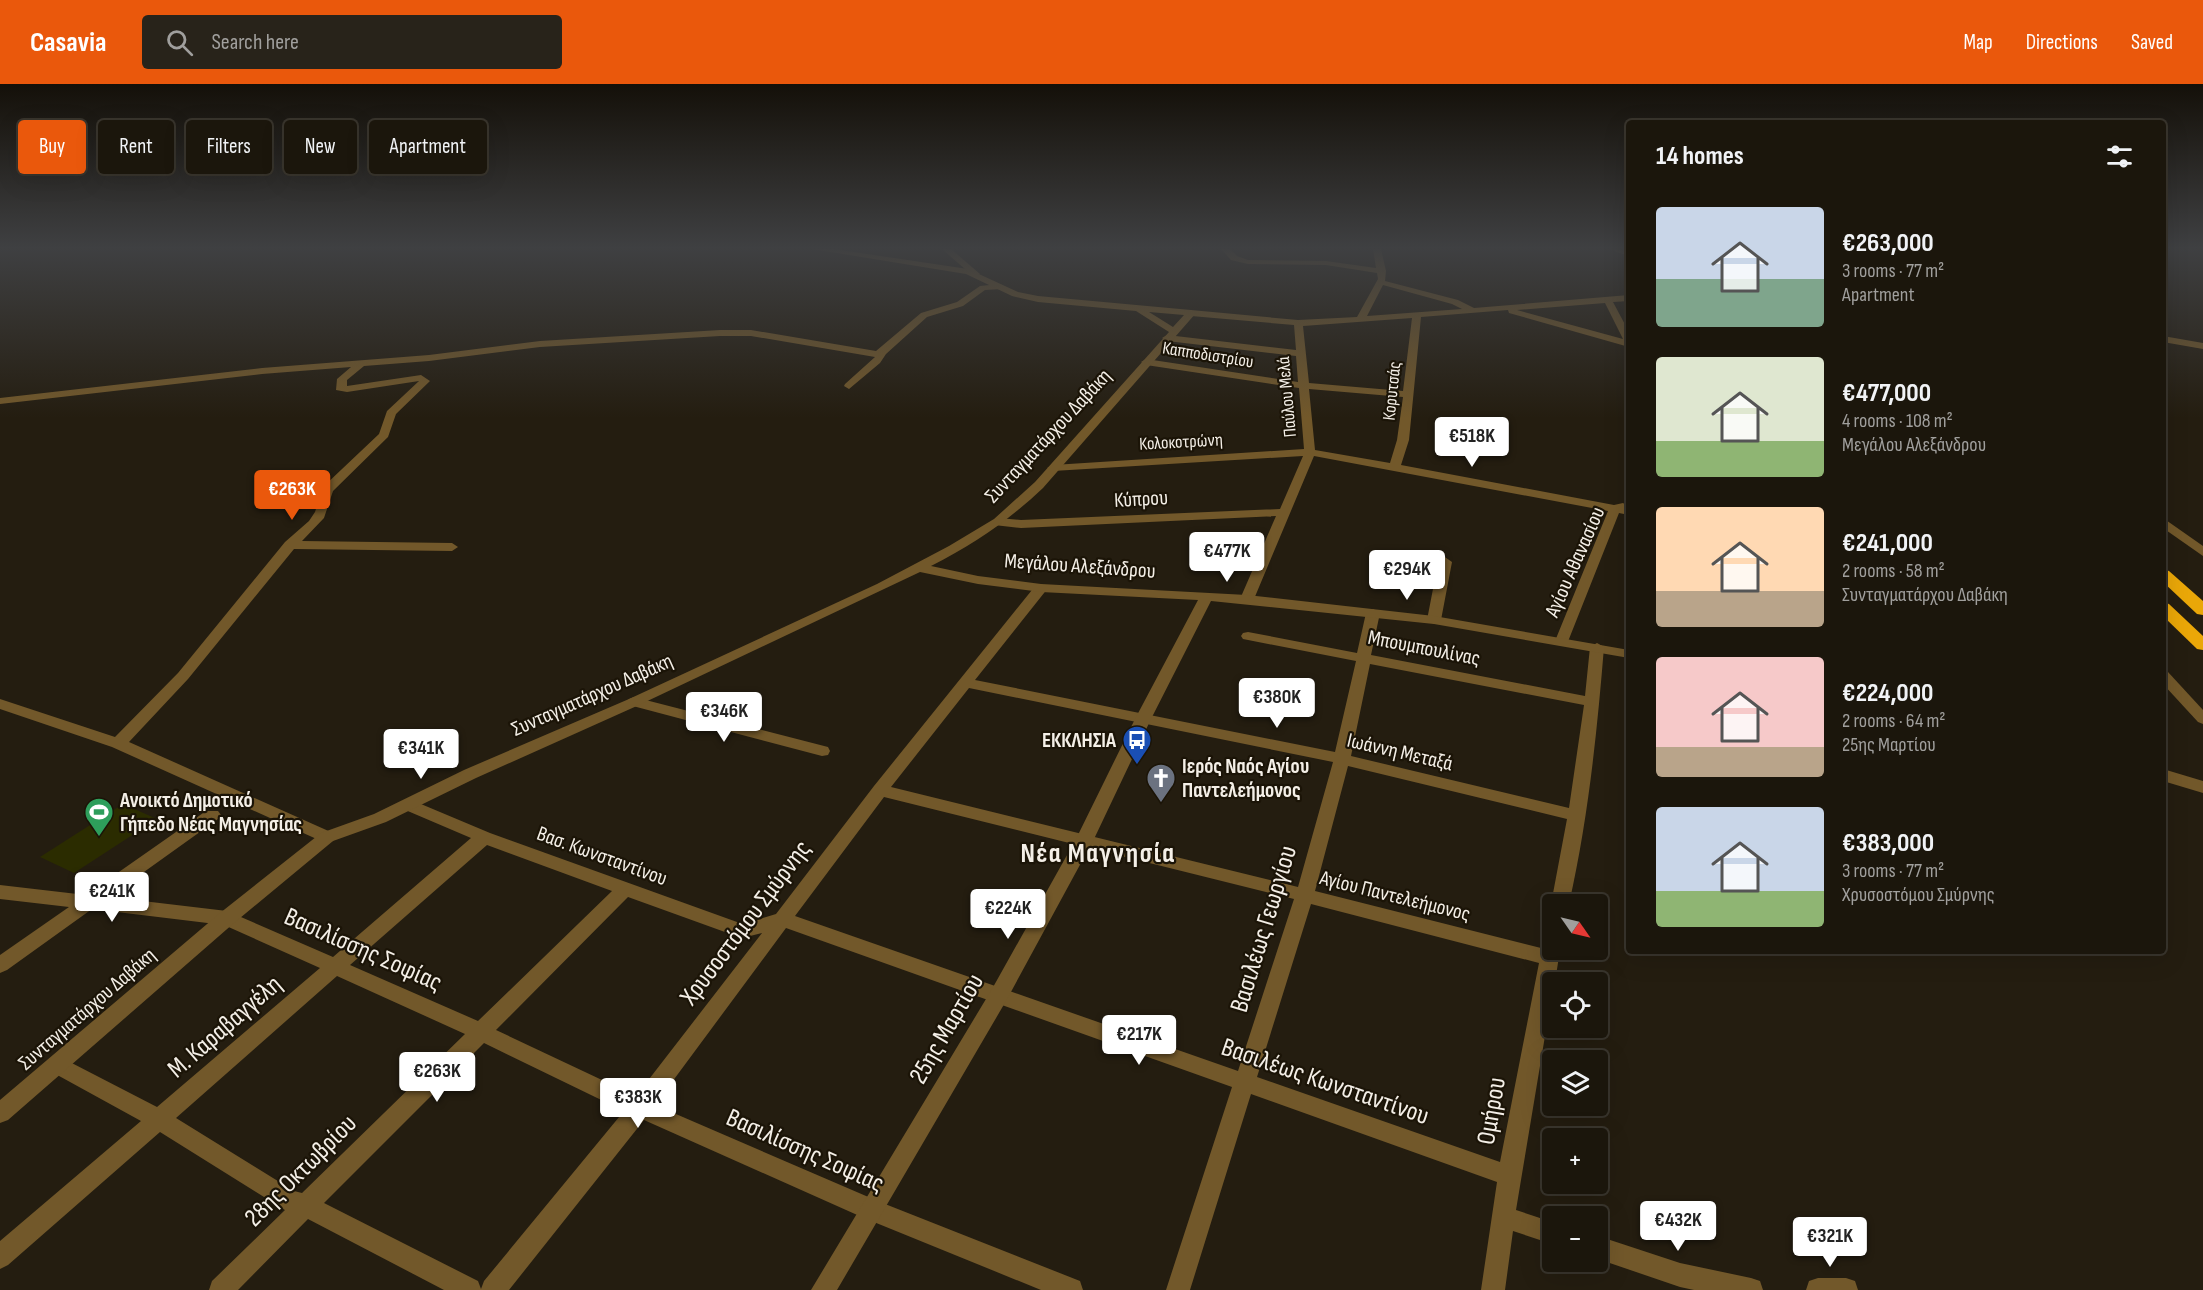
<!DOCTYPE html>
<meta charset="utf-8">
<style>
body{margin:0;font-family:"Sofia Sans Condensed",sans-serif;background:#28231a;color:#f1f3f6;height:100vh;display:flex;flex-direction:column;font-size:22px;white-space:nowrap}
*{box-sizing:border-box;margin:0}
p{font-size:20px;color:#a09f9d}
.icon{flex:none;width:33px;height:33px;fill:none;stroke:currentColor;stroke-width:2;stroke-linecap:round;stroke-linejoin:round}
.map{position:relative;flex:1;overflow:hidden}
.sheet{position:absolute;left:1626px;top:36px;width:540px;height:834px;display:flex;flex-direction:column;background:#1b160c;border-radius:6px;box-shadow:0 6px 24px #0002,0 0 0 2px #39352d}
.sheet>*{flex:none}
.banner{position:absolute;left:18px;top:36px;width:570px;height:54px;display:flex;gap:12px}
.needle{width:39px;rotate:124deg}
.fabs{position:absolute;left:1542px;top:810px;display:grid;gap:12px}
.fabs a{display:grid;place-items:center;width:66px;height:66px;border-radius:6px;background:#1b160c;box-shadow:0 6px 24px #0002,0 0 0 2px #39352d;font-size:30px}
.price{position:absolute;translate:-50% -51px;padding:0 14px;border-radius:6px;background:#fff;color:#222;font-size:20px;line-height:39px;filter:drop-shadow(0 2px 3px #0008)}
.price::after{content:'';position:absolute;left:50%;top:36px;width:18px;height:14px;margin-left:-9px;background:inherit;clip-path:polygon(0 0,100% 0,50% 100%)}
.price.active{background:#ea580c;color:#fff}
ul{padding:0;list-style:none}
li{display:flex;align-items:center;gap:18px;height:150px;padding:0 30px}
li span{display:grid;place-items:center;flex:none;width:168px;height:120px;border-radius:6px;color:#555}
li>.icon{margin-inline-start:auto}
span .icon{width:72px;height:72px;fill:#fffc;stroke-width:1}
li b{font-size:26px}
h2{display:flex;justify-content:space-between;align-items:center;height:72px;padding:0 30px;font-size:26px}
.chip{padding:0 21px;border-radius:6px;background:#1b160c;box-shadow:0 6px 24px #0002,0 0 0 2px #39352d;font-size:21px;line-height:54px}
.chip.active{background:#ea580c;color:#fff}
header{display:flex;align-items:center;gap:36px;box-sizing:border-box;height:84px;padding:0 30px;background:#ea580c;color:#fff}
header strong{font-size:28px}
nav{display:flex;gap:33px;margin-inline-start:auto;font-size:21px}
.search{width:420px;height:54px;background:#28231a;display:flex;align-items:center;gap:15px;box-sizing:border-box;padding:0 21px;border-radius:6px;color:#a09f9d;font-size:22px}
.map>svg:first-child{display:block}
</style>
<header>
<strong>Casavia</strong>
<div class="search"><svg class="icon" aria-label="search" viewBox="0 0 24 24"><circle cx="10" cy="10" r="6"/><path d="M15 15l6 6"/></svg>Search here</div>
<nav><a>Map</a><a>Directions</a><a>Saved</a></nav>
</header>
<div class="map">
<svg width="2203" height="1206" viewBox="0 0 2203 1206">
<rect width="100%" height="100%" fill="#241d10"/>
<!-- green -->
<path fill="#2b2c00" d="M 123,720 L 157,735 L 74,789 L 40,773 Z"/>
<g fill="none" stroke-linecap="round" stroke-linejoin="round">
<!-- minor -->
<g fill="#72582a" fill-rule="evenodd">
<path d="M 942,165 L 951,165 L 980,190 L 973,192 Z"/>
<path d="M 1221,165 L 1230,165 L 1237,172 L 1248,176 L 1326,177 L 1376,184 L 1373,165 L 1381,165 L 1386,187 L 1385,197 L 1458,216 L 1474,224 L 1629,211 L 1629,217 L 1613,218 L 1629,248 L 1629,263 L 1509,229 L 1508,226 L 1421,233 L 1409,356 L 1401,381 L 1614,421 L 1623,419 L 1629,423 L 1629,431 L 1619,429 L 1567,560 L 1557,560 L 1555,557 L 1608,427 L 1314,372 L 1254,515 L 1247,519 L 1240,515 L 1276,432 L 1021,444 L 994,441 L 992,438 L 998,434 L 1021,436 L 1280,425 L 1303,372 L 1053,387 L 1047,384 L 1053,381 L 1304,365 L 1299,304 L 1146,281 L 1141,278 L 1146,275 L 1298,298 L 1296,272 L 1167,257 L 1162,254 L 1167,251 L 1296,266 L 1294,241 L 1191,232 L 1186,229 L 1191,226 L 1298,236 L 1357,233 L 1378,195 L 1377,189 L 1326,181 L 1248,180 L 1231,176 ZM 1383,201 L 1452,220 L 1462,225 L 1367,232 ZM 1605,219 L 1623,255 L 1517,226 ZM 1412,234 L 1403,307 L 1309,299 L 1303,242 ZM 1309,305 L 1403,313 L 1397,356 L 1390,379 L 1315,366 Z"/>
<path d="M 1613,165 L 1629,167 L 1629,172 L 1614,167 Z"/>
<path d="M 999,200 L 1002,201 L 1002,205 L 985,206 L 963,222 L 927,233 L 886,270 L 880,279 L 849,305 L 844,302 L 845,300 L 875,273 L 751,252 L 720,252 L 540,263 L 429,277 L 364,282 L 347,296 L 347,302 L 421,291 L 430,297 L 396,330 L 388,353 L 333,407 L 324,434 L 302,457 L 452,459 L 458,463 L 452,467 L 294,465 L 188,595 L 129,658 L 333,749 L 336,753 L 333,757 L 327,759 L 321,757 L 112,663 L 0,625 L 0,615 L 115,653 L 178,589 L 285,458 L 309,437 L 315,428 L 323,403 L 379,350 L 387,327 L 419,297 L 347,308 L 336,306 L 337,295 L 351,283 L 262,290 L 0,320 L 0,314 L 262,284 L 429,271 L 540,257 L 720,246 L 751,246 L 876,267 L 921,229 L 957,218 L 980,202 Z"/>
<path d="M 2163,252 L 2203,259 L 2203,265 L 2163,258 Z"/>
<path d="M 2163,434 L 2203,462 L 2203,472 L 2163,444 Z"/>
<path d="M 1442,471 L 1452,478 L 1441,536 L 1434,540 L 1427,536 L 1438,479 L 1436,475 Z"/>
<path d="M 1041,500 L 1048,504 L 975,596 L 1335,668 L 1356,577 L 1243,555 L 1241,552 L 1243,549 L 1248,548 L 1357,569 L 1366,529 L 1373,525 L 1380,529 L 1371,571 L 1585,612 L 1590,563 L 1597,559 L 1604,563 C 1597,649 1588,736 1569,820 L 1552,820 L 1552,823 L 1551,820 L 1567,735 L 1348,682 L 1315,807 L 1541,864 L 1545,854 L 1552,852 L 1552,866 L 1560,866 L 1555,898 L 1552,898 L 1552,910 L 1516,1126 L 1552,1138 L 1552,1160 L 1513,1147 L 1505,1206 L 1481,1206 L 1497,1098 L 1251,1010 L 1190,1206 L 1166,1206 L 1232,1003 L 786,844 L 655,1021 L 880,1118 L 1080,1197 L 1083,1206 L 1041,1206 L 864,1134 L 644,1036 L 509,1206 L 444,1206 L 308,1135 L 238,1206 L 209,1206 L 212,1197 L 285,1126 L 160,1048 L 8,1181 L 0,1185 L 0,1157 L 141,1037 L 50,987 L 47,981 L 50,975 L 57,972 L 64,975 L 157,1023 L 320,884 L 224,841 L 92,825 L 7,886 L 0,889 L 0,871 L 69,823 L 0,815 L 0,801 L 86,811 L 206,727 L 218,727 L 221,731 L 218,735 L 109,813 L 227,827 L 333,873 L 471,754 L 403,725 L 401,721 L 403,717 L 409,715 L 490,749 L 737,838 L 750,838 L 776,830 L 874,702 L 1036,501 ZM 1370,580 L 1584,621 L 1569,724 L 1351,672 ZM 969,604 L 1333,678 L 1298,803 L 891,703 ZM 884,713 L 1294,815 L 1238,987 L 795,832 ZM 487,761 L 612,807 L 478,937 L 350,881 ZM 628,813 L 736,852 L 750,852 L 762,849 L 636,1012 L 496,946 ZM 1311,820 L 1539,879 L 1500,1078 L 1257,993 ZM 337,892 L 465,950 L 302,1109 L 294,1107 L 176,1034 ZM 484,959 L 624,1027 L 484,1197 L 481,1205 L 478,1197 L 324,1119 Z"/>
<path d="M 2163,586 L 2168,588 L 2203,626 L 2203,640 L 2198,638 L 2163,600 Z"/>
<path d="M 634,613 L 828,663 L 830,667 L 828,671 L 822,672 L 629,621 L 626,618 L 629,615 Z"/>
<path d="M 1598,1152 L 1680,1179 L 1751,1194 L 1760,1197 L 1763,1206 L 1694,1206 L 1680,1203 L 1598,1175 Z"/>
<path d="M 1818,1194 L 1846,1194 L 1855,1197 L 1858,1206 L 1806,1206 L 1809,1197 Z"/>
</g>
<!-- tertiary -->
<g fill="#72582a" fill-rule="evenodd">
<path d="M 812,165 L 834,165 L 968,185 L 1018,208 L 1038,212 L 1191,226 L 1196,229 L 1043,404 C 1008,437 974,460 931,482 L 978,492 L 1041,500 L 1247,511 L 1434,532 L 1629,566 L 1629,574 L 1434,540 L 1211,517 L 1151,635 L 1094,755 L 1006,917 L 837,1206 L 811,1206 L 992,905 L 1076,755 L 1135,635 L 1198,516 L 1041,508 L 978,500 L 920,488 L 639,621 L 476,694 L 386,738 L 333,757 L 234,839 L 8,1036 L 0,1039 L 0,1016 L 220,829 L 321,749 L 374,730 L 464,686 L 629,615 L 877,500 L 949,462 L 994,435 L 1035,398 L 1169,248 L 1136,227 L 1038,218 L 1012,212 L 966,190 ZM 1149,228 L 1184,231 L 1173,243 Z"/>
<path d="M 2163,685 L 2203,697 L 2203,709 L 2163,697 Z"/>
</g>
<!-- motorway -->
<g fill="#eaa708" fill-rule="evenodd">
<path d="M 2163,485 L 2169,487 L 2203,517 L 2203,531 L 2197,530 L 2163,498 Z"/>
<path d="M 2163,518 L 2169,520 L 2203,552 L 2203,566 L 2197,565 L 2163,532 Z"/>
</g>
</g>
<!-- sky -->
<linearGradient id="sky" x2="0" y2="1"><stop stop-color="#141009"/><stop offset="0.49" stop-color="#3f4042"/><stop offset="1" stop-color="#3f4042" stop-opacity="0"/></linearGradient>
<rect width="2203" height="334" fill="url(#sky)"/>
<!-- icons -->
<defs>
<g id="bus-pin" transform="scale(1.5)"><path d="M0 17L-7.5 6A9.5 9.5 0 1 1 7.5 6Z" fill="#1a4fb4" stroke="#1b1407"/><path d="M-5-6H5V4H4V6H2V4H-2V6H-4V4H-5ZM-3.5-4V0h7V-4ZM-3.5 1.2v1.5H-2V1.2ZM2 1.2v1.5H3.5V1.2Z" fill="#fff"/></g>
<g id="church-pin" transform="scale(1.5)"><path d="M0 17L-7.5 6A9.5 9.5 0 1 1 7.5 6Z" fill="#6b7280" stroke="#1b1407"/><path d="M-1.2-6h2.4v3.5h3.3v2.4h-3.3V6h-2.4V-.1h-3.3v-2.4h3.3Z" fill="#fff"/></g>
<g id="stadium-pin" transform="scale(1.5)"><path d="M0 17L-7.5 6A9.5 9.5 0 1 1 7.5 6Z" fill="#2e9e5b" stroke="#1b1407"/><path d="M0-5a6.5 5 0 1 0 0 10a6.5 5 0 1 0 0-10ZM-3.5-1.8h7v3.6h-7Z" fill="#fff"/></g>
</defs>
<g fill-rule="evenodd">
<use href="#bus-pin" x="1137" y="656"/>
<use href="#church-pin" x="1161" y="694"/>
<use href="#stadium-pin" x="99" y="728"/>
</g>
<g text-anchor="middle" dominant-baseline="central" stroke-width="4.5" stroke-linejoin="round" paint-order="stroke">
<!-- far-street labels -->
<g font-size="18" fill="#f4efe7" stroke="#1b1407">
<text transform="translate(1208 271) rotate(9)">Καπποδιστρίου</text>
<text transform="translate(1392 307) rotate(-84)">Κορυτσάς</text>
<text transform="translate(1287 313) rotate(-95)">Παύλου Μελά</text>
<text transform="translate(1181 358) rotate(-3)">Κολοκοτρώνη</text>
</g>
<!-- street labels -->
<g font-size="21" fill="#f4efe7" stroke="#1b1407">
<text transform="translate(1048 352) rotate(-47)">Συνταγματάρχου Δαβάκη</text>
<text transform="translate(1141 415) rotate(-3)">Κύπρου</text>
<text transform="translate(1575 478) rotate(-66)">Αγίου Αθανασίου</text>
<text transform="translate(1080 482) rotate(4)">Μεγάλου Αλεξάνδρου</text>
<text transform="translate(1424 564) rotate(11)">Μπουμπουλίνας</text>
<text transform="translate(592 611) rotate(-24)">Συνταγματάρχου Δαβάκη</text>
<text transform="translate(1400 668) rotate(13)">Ιωάννη Μεταξά</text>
<text transform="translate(602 772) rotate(20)">Βασ. Κωνσταντίνου</text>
<text transform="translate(1395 812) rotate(14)">Αγίου Παντελεήμονος</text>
<text transform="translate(87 925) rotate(-41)">Συνταγματάρχου Δαβάκη</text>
</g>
<!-- poi labels -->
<g font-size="21" font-weight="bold" fill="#f4efe7" stroke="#1b1407" text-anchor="start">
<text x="1116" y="656" text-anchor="end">ΕΚΚΛΗΣΙΑ</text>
<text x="1182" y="682">Ιερός Ναός Αγίου<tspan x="1182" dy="24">Παντελεήμονος</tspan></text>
<text x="120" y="716">Ανοικτό Δημοτικό<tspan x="120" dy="24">Γήπεδο Νέας Μαγνησίας</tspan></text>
</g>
<!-- near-street labels -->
<g font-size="26" fill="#f4efe7" stroke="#1b1407">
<text transform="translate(746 839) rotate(-53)">Χρυσοστόμου Σμύρνης</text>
<text transform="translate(1264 845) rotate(-73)">Βασιλέως Γεωργίου</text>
<text transform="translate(363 866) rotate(24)">Βασιλίσσης Σοφίας</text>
<text transform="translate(225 943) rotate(-41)">Μ. Καραβαγγέλη</text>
<text transform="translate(947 945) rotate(-60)">25ης Μαρτίου</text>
<text transform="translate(1325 998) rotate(19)">Βασιλέως Κωνσταντίνου</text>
<text transform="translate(1492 1027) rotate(-80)">Ομήρου</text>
<text transform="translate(805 1067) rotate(24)">Βασιλίσσης Σοφίας</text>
<text transform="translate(301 1087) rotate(-45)">28ης Οκτωβρίου</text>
</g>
<!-- district labels -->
<g font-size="27" font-weight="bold" letter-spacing="1.5" fill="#f4efe7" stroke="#1b1407">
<text x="1098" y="770">Νέα Μαγνησία</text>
</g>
</g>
</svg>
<div class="fabs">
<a><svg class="needle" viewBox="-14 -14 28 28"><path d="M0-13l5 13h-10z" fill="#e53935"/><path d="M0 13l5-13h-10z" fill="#a09f9d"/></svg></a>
<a><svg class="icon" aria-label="locate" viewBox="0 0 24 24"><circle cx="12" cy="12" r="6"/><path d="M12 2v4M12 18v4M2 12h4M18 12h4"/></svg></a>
<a><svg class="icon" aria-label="layers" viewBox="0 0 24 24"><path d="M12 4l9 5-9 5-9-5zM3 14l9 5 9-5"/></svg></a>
<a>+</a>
<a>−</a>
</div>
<b class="price" style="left:1472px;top:384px">€518K</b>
<b class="price active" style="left:292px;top:437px">€263K</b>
<b class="price" style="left:1227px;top:499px">€477K</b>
<b class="price" style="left:1407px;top:517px">€294K</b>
<b class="price" style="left:1277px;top:645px">€380K</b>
<b class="price" style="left:724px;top:659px">€346K</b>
<b class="price" style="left:421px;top:696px">€341K</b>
<b class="price" style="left:112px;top:839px">€241K</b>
<b class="price" style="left:1008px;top:856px">€224K</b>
<b class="price" style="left:1139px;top:982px">€217K</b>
<b class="price" style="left:437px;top:1019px">€263K</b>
<b class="price" style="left:638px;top:1045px">€383K</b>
<b class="price" style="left:1678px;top:1168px">€432K</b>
<b class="price" style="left:1830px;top:1184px">€321K</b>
<div class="banner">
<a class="chip active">Buy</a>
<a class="chip">Rent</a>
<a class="chip">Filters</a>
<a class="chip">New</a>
<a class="chip">Apartment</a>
</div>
<section class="sheet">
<h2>14 homes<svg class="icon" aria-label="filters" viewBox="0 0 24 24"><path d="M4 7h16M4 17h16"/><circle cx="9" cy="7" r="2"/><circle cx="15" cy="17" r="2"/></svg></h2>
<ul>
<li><span style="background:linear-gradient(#c9d6e8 60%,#7fa58c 0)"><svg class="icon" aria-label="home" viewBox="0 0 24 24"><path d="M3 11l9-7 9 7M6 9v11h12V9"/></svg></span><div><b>€263,000</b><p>3 rooms · 77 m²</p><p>Apartment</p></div></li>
<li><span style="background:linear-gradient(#dfe7d0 70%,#8fb573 0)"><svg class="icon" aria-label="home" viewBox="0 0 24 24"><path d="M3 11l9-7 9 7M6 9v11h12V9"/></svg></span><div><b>€477,000</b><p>4 rooms · 108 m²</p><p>Μεγάλου Αλεξάνδρου</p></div></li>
<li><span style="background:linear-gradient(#ffd9b3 70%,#b9a48a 0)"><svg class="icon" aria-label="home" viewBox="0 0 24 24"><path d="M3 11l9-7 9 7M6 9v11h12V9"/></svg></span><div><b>€241,000</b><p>2 rooms · 58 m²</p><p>Συνταγματάρχου Δαβάκη</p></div></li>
<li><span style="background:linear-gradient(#f6c9c9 75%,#b9a48a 0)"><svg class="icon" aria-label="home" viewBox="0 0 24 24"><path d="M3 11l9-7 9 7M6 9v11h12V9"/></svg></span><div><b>€224,000</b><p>2 rooms · 64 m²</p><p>25ης Μαρτίου</p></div></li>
<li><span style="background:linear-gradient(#c9d6e8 70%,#8fb573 0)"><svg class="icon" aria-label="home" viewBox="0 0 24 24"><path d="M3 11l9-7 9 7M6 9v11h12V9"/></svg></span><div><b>€383,000</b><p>3 rooms · 77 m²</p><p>Χρυσοστόμου Σμύρνης</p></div></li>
</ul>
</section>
</div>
